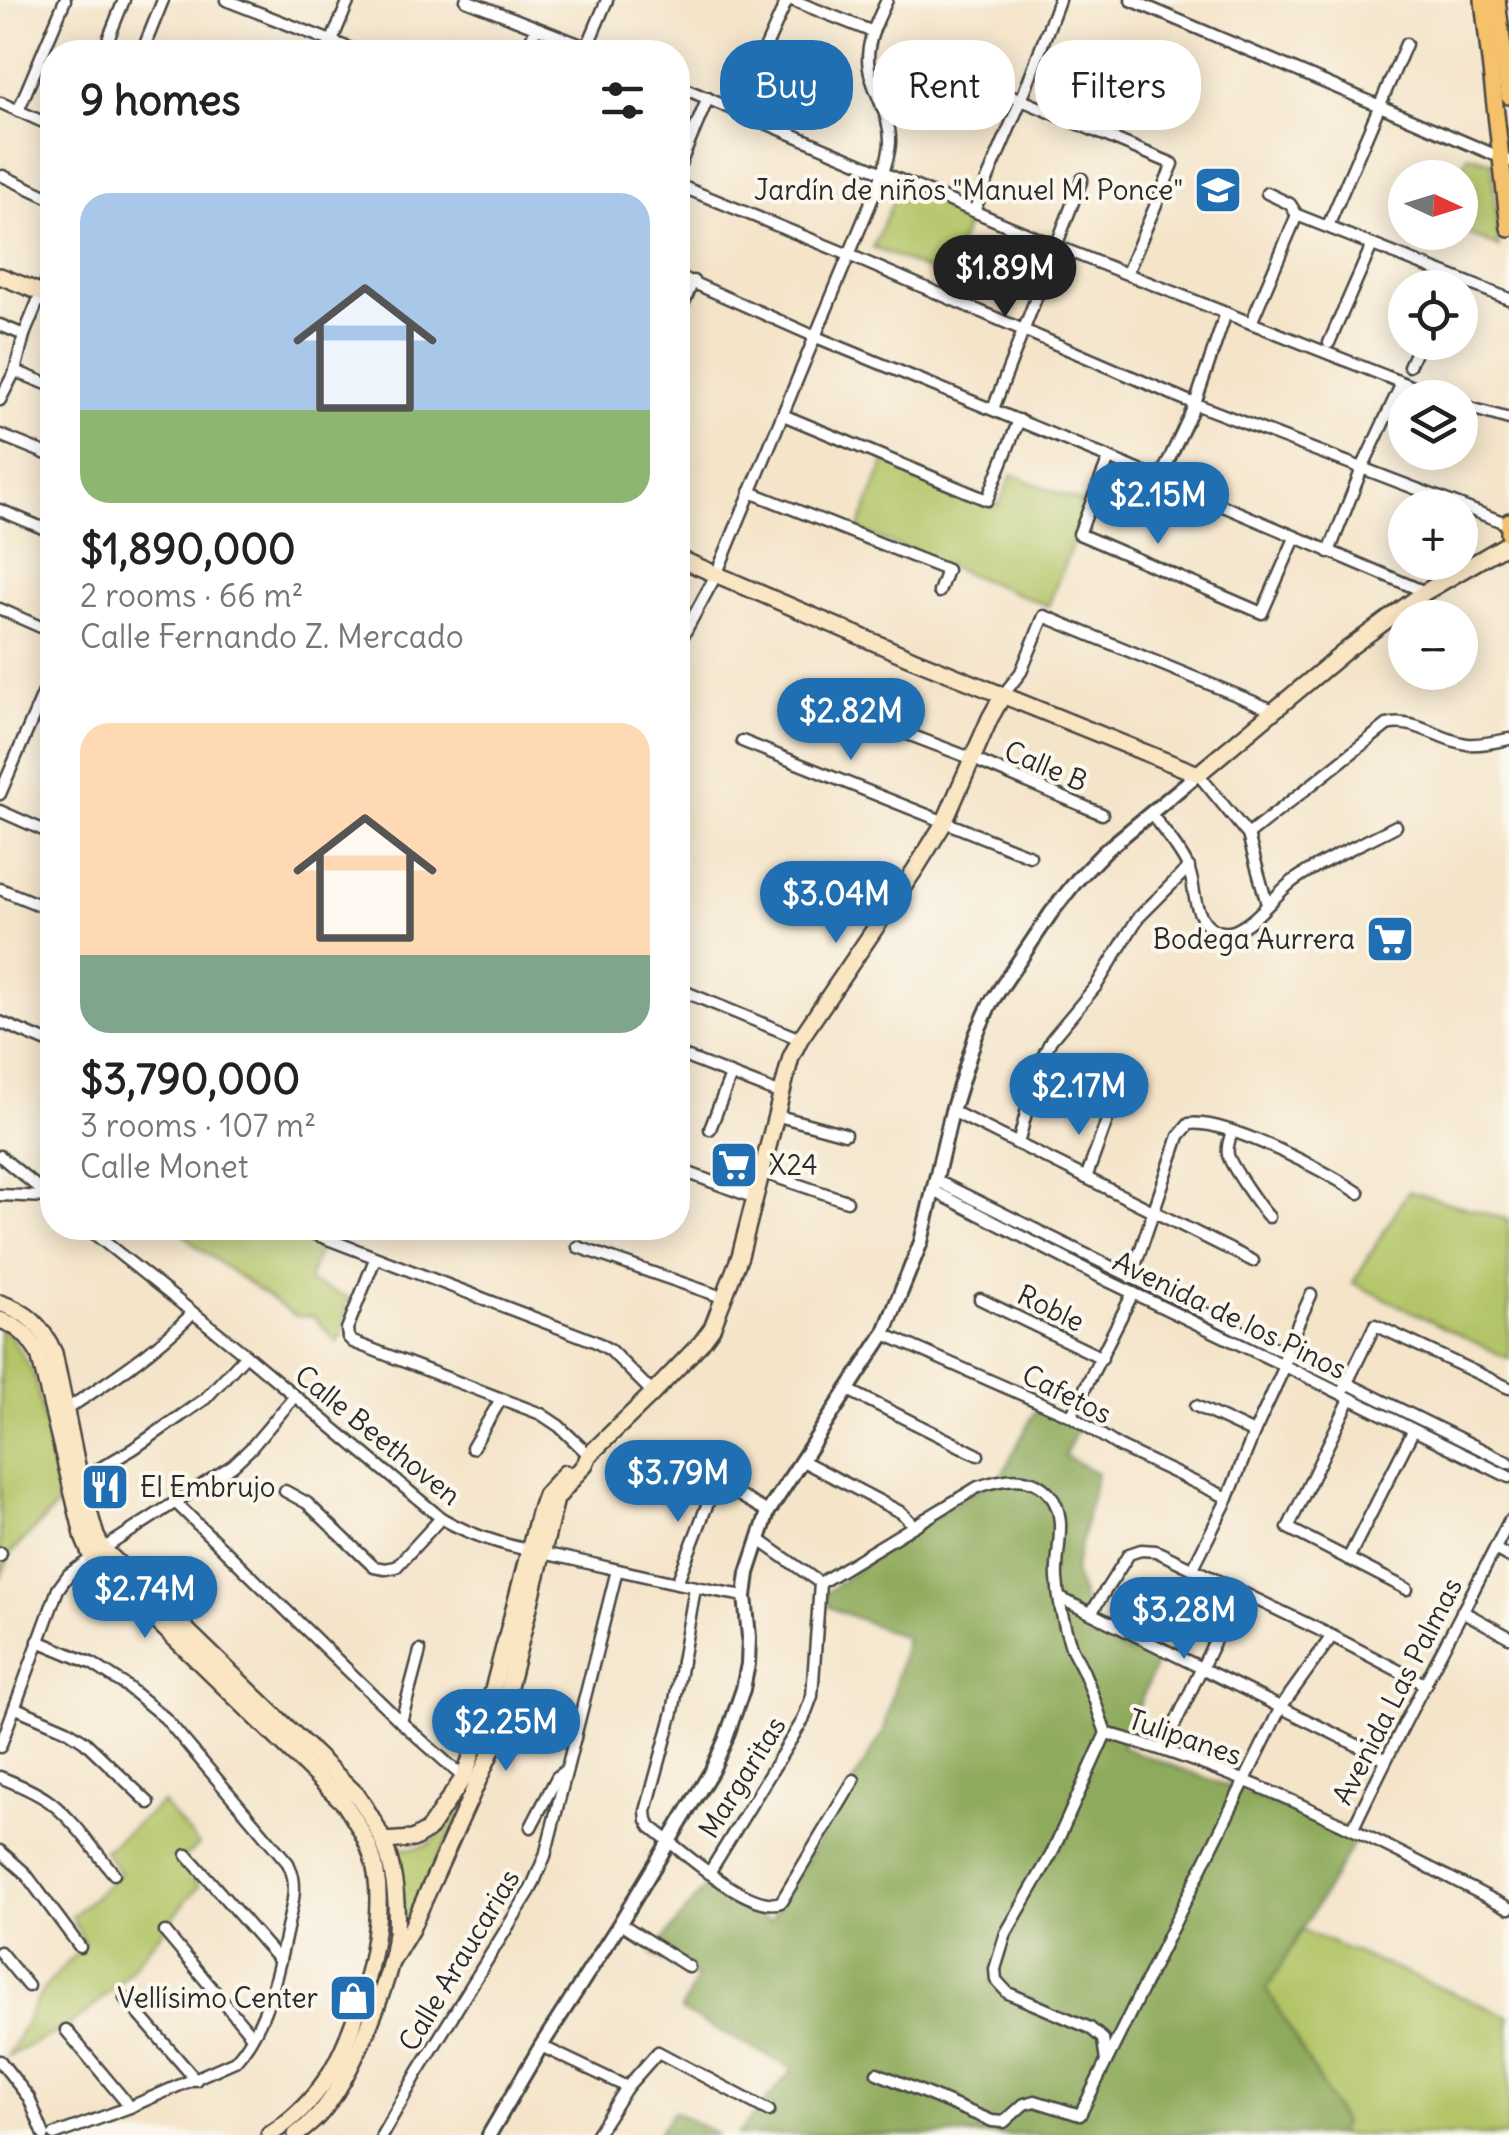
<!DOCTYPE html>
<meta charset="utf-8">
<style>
body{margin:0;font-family:Delius,sans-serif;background:#f2f2f2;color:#222;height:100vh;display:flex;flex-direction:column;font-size:38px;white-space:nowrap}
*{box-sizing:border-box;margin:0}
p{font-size:32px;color:#767676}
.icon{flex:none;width:55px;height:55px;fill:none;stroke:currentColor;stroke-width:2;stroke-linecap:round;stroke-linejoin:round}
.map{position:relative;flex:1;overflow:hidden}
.panel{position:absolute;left:40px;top:40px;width:650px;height:1200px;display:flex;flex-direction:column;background:#fff;border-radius:40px;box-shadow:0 5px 25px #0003}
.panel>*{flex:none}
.hud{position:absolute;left:720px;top:40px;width:638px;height:90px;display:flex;gap:20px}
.needle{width:65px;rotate:94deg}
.buttons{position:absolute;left:1388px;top:160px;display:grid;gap:20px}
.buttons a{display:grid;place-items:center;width:90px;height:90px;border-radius:50%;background:#fff;box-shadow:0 5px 25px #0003;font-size:50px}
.price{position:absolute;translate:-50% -85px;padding:0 22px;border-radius:35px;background:#1f6fb2;color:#fff;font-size:32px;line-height:65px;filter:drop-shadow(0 2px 5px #0008)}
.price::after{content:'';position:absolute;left:50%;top:60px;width:30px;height:22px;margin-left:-15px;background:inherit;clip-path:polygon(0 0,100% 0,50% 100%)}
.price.current{background:#222;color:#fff}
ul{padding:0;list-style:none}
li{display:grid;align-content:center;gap:20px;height:530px;padding:0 40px}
li span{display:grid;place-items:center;height:310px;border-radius:30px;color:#555}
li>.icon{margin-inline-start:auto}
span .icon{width:180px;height:180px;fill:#fffc;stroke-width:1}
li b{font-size:42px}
h2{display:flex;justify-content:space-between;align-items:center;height:120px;padding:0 40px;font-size:42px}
.pill{padding:0 35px;border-radius:40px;background:#fff;box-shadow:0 5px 25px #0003;font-size:35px;line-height:90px}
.pill.current{background:#1f6fb2;color:#fff}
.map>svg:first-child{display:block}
</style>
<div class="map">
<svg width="1509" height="2135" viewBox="0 0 1509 2135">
<rect width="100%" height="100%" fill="#fbf7ec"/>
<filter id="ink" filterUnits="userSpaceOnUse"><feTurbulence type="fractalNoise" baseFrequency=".01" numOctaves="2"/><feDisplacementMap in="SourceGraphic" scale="20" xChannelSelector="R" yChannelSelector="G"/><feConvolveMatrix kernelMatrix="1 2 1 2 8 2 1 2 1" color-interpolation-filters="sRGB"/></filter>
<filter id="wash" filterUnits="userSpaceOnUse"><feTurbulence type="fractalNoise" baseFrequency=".0048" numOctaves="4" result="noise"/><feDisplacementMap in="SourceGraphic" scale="40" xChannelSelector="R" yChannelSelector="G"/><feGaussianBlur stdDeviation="2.25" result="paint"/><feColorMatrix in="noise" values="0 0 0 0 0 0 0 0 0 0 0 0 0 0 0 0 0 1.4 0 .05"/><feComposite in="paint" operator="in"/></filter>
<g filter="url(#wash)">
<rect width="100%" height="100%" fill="#f4e4c9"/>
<!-- green -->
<g fill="#b3c568" stroke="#6f784a" stroke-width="2.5">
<path d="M 1468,155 L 1492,162 L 1499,247 L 1460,231 L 1460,178 L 1458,177 Z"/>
<path d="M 900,185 L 971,216 L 945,278 L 873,247 Z"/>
<path d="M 886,459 L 999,505 L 1012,474 L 1088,505 L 1048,606 L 858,530 Z"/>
<path d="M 1408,1191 L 1509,1220 L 1509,1359 L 1353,1283 Z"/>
<path d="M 178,1228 L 298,1228 L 321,1241 L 308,1282 L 348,1297 L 342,1335 L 337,1342 L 313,1316 L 295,1316 L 197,1247 Z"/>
<path d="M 6,1329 L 33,1372 L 62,1501 L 10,1554 L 0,1580 L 0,1330 Z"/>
<path d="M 462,1792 L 468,1796 L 401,1937 L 402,1900 L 394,1847 C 440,1856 444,1826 462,1792 Z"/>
<path d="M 162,1803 L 199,1845 L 181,1860 L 199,1886 C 160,1931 121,1991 71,2024 C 51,2036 28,2046 8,2056 L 42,1991 L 84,1944 L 72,1916 L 120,1873 L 104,1851 Z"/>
<path d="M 1165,1874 L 1509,2016 L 1509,2135 L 1076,2135 Z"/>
</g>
<!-- forest -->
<g fill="#8eaa5c" stroke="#5c6a44" stroke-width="2.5">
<path d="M 1035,1411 L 1080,1423 L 1065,1456 L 1097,1473 L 1074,1572 L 1090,1621 L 1159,1657 L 1121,1747 L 1359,1834 L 1267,1989 L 1343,2123 L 1338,2135 L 737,2135 L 793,2069 L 681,2011 L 697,1978 L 652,1954 L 709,1882 L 770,1921 L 884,1731 L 906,1638 L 829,1607 L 825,1594 L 909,1531 L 1002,1475 Z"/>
<path d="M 674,2111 L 718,2135 L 657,2135 Z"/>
</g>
</g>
<g filter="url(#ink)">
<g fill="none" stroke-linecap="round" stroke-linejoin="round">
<!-- minor casing -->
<g stroke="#494743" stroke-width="15">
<g id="minor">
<path d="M 226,0 L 359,52"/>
<path d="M 466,0 L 599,52"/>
<path d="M 792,0 L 873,32"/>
<path d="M 1131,0 L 1509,161"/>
<path d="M 587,47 L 607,0"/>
<path d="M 103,52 L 124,0"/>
<path d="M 142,52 L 163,0"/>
<path d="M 327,52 L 349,0"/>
<path d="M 526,52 L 536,28"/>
<path d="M 953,71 L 1173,164 L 1127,273"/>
<path d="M 948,84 L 963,47"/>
<path d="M 678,86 L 1056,246 L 1441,398"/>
<path d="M 1,103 L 52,126"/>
<path d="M 18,111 L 65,0"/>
<path d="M 737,111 L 787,0"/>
<path d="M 678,169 L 708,98"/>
<path d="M 3,176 L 52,199"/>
<path d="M 678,185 L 849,255 L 1195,404 L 1508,524"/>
<path d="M 1267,193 L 1290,204 L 1297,215"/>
<path d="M 974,211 L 1022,98 L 1059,0"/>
<path d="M 1297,215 L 1509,299"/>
<path d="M 1328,226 L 1406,44"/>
<path d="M 678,276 L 816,337 L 1160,479 L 1425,592"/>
<path d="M 678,317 L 693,281"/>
<path d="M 1251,323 L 1297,215"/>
<path d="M 0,325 L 24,335"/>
<path d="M 1329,343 L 1372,245"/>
<path d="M 1409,366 L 1420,342"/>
<path d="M 15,371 L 52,386"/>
<path d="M 0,400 L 15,371 L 24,335 L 52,267"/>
<path d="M 1460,405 L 1509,419"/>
<path d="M 993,409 L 1082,179"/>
<path d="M 783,415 L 987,500 L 1019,420"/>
<path d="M 0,435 L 52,456"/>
<path d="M 1109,458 L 1079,534 L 1262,613 L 1295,538"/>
<path d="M 1160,479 L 1195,404 L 1226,313"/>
<path d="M 750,492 L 947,570 L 939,592"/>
<path d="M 0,510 L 52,532"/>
<path d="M 1329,552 L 1363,466 L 1402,383"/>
<path d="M 0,609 L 52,632"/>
<path d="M 678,645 L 716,575 L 883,173 C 886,163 890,152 890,142 C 891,113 869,88 868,59 C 868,38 878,19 887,0"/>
<path d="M 50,670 L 52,664"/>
<path d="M 795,691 L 973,759 L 1102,814"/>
<path d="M 1003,695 L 1021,672 L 1044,616 L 1273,710"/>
<path d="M 742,741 L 1030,856"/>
<path d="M 1198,774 L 1248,835 L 1267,904"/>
<path d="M 0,794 L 44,692"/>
<path d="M 0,811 L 52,834"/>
<path d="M 1151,814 C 1163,830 1178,847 1187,865 C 1196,883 1191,906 1206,923 C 1213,931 1224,934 1234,931 C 1258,921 1273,896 1293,881 C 1322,860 1364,843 1396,826"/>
<path d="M 1248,835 L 1387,725 C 1413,717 1441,741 1467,744 C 1481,745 1495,742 1509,739"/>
<path d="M 0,889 L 52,910"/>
<path d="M 678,989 L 800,1039"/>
<path d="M 0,1022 L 52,1044"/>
<path d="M 678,1054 L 781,1094"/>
<path d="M 952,1111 L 1253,1261"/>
<path d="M 775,1115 L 845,1134"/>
<path d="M 50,1126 L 52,1127"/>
<path d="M 710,1129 L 731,1075"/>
<path d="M 1232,1131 C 1230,1139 1226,1147 1228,1155 C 1231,1166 1260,1208 1269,1217"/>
<path d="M 1018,1144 L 1038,1067 L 1051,1040 L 1096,986 L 1138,918 L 1189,867"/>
<path d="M 0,1156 L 52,1199"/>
<path d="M 678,1169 L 755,1198"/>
<path d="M 761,1172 L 847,1201"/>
<path d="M 1086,1178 L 1110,1112"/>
<path d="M 935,1180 L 1509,1463"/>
<path d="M 678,1187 L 684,1172"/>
<path d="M 932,1190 L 1110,1282 L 1285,1366 L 1509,1477"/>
<path d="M 0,1195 L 49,1197"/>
<path d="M 87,1228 L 246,1355 L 441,1518 C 483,1543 529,1550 575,1560 C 632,1573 688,1587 745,1596"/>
<path d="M 299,1228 L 594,1341 L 610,1350 L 653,1393"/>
<path d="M 578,1247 L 725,1298"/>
<path d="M 375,1259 L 347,1329 L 348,1337 L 353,1342 L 541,1414 L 559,1426 L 589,1455"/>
<path d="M 1131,1278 L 1179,1136 L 1189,1124 C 1225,1118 1327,1172 1359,1193"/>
<path d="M 980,1299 L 1102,1358"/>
<path d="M 884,1334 L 1071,1416 L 1120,1447 L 1228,1498"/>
<path d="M 1344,1389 L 1375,1325 L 1509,1388"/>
<path d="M 848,1390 L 978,1455"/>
<path d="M 1350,1399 L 1288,1528 L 1407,1589"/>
<path d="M 1196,1406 L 1254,1433"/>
<path d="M 67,1409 C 113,1379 152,1353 192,1314"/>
<path d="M 1071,1416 L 1133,1293"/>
<path d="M 472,1448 L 501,1399"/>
<path d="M 801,1460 L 902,1513 L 914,1526"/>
<path d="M 80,1480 L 133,1449 L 205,1399 L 246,1355"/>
<path d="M 285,1491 L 307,1503 L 374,1567 L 385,1569 L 396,1567 L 441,1518"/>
<path d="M 176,1503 L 401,1722 L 465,1779"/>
<path d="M 758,1539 L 820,1583"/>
<path d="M 103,1549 L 233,1465 L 251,1448 L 295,1396"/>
<path d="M 1495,1549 L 1509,1557"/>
<path d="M 0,1556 L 1,1553"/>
<path d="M 1348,1559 L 1413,1431"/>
<path d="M 1193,1568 L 1228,1498 L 1254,1433 L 1285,1366 L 1285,1352 L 1311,1295"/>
<path d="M 677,1583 L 716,1482 L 768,1512"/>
<path d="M 820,1583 L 978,1487 C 1002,1479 1032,1472 1050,1495 C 1069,1518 1055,1551 1057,1578 C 1058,1600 1064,1626 1071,1647 C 1075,1656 1081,1665 1085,1675 C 1093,1694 1099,1714 1106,1733"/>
<path d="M 695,1588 L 673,1712 L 646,1811 L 647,1820 L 651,1827 C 678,1847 749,1914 781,1902 L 854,1780"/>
<path d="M 1060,1598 L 1385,1759"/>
<path d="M 1462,1611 L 1509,1637"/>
<path d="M 1091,1613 L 1129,1554 L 1141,1550 L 1156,1551 L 1332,1636 L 1426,1685"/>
<path d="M 38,1641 L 93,1664 L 125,1685 L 165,1718 L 288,1863 C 290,1868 292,1872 293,1877 C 296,1893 291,1909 288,1924 C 278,1970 268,2025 235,2061 L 130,2107 L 54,2135"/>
<path d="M 505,1706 L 575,1738"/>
<path d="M 16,1708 L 67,1730 L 84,1741 L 149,1803"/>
<path d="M 401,1722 L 420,1651"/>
<path d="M 1106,1733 C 1248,1771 1379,1842 1509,1908"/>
<path d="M 1106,1733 L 1051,1855 L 1006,1933 L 995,1969 L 996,1980 L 1008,1993 L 1090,2028 L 1103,2039 L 1106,2062"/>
<path d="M 0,1747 L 58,1589 L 69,1574 L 92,1558"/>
<path d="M 1163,1749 L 1238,1592"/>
<path d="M 0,1777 C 17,1784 35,1791 50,1802 C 75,1821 94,1850 114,1874"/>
<path d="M 531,1827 L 557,1777 L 567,1769"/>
<path d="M 1353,1828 C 1402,1724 1457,1624 1509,1521"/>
<path d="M 0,1851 L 25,1873 L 80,1947"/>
<path d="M 187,1855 L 280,1961"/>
<path d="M 709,1873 L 803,1720 L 812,1696 L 820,1583"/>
<path d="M 620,1923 L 689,1967"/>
<path d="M 165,1932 L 252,2036"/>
<path d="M 0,1952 L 28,1986"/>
<path d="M 125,1998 L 196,2080"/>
<path d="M 66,2030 L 130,2107"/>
<path d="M 541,2046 L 627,2087"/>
<path d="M 0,2061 L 29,2098 L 44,2135"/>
<path d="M 877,2073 L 992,2121 L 1004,2122 L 1024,2104 L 1035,2101 L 1080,2115 L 1281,1707 L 1332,1636"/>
<path d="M 382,2135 L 418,2072 L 531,1889 L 545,1856 L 617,1570"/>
<path d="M 596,2135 L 627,2087 L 658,2052 L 769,2111"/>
</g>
</g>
<!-- tertiary casing -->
<g stroke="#494743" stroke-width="18">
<path id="tertiary" d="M 489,2135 L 541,2046 L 620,1923 L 712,1770 L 725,1741 L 743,1689 L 748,1664 L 749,1637 L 745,1596 L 748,1573 L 768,1512 L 884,1334 L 921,1242 L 952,1111 L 976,1035 L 990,1004 L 1051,913 L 1077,880 L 1105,851 L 1198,774"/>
</g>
<!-- secondary casing -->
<g stroke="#494743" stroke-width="20">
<g id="secondary">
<path d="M 0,276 L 52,297"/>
<path d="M 678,558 L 913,659 L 1198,774 L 1349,648 L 1425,592 L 1509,543"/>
<path d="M 0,1303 C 28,1312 42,1326 54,1353 L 80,1480 L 96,1536 L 103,1549 L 357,1795 C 373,1818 387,1843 392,1871 C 396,1890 397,1913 396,1932 C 392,1981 351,2078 319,2115 C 313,2122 304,2129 296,2135"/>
<path d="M 0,1320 C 20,1327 28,1336 39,1354 L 84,1539 L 92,1558 L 344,1803 C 358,1824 372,1847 376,1873 C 386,1929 357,2035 325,2081 C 310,2103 291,2121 269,2135"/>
<path d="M 383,1841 L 413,1839 L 428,1830 L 464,1777 L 489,1705 L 540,1509 L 545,1495 L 565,1473"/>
<path d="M 390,1964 L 411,1929 L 495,1743 L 556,1499 L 585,1464 L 589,1455 L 653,1393 L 701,1343 L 712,1328 L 740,1256 L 791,1057 L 800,1039 L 916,868 L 944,823 L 990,718 L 1003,695"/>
</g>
</g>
<!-- primary casing -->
<g stroke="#494743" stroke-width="20">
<g id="primary">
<path d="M 1483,0 L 1509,228"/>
<path d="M 1497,0 L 1509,96"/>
<path d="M 1509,521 L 1509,534"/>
</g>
</g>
<!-- minor -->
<use href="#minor" stroke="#fff" stroke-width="10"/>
<!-- tertiary -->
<use href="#tertiary" stroke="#fff" stroke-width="12"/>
<!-- secondary -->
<use href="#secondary" stroke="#fbe6c4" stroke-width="15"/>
<!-- primary -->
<use href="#primary" stroke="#f5c16b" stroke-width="15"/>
</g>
</g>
<!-- icons -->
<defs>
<g id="school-square" transform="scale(2.5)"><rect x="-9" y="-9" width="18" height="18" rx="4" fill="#1f6fb2" stroke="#fbf7ec"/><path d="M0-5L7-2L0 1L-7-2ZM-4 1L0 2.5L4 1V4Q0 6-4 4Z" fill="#fff"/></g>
<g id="supermarket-square" transform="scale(2.5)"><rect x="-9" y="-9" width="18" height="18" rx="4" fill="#1f6fb2" stroke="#fbf7ec"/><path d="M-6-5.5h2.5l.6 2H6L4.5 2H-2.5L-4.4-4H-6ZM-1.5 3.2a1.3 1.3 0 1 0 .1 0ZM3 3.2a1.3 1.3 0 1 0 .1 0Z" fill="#fff"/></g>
<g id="restaurant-square" transform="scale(2.5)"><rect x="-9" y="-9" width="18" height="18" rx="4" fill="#1f6fb2" stroke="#fbf7ec"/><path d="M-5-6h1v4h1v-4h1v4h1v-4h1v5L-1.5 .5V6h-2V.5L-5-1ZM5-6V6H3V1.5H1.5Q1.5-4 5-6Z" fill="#fff"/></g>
<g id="shop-square" transform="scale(2.5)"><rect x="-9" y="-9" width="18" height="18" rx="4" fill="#1f6fb2" stroke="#fbf7ec"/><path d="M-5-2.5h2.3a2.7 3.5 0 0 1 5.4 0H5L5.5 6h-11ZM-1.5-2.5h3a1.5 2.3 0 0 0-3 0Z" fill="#fff"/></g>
</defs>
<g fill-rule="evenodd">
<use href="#school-square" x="1218" y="190"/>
<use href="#supermarket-square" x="1390" y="939"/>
<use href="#supermarket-square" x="734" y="1165"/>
<use href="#restaurant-square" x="105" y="1487"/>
<use href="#shop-square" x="353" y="1998"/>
</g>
<g text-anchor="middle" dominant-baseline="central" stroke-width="8" stroke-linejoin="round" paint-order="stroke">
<!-- poi labels -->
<g font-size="28" fill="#2b2b2b" stroke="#fbf7ec" text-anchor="end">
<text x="1183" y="190">Jardín de niños "Manuel M. Ponce"</text>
<text x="1355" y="939">Bodega Aurrera</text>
<text x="769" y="1165" text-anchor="start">X24</text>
<text x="140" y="1487" text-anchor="start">El Embrujo</text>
<text x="318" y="1998">Vellísimo Center</text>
</g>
<!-- street labels -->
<g font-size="28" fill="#2b2b2b" stroke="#fbf7ec">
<text transform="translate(1046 766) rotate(23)">Calle B</text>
<text transform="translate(1051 1308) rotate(26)">Roble</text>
<text transform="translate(1230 1315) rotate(26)">Avenida de los Pinos</text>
<text transform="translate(1067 1394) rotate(27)">Cafetos</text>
<text transform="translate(378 1435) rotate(39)">Calle Beethoven</text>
<text transform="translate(1397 1691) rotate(-63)">Avenida Las Palmas</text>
<text transform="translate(1185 1737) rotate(19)">Tulipanes</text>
<text transform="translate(742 1777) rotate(-58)">Margaritas</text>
<text transform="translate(459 1960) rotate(-59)">Calle Araucarias</text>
</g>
</g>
</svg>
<div class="buttons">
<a><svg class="needle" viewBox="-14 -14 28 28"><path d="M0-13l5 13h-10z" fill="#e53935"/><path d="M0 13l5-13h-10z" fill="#767676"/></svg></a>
<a><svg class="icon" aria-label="locate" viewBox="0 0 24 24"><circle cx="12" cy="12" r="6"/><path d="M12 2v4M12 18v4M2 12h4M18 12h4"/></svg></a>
<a><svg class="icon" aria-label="layers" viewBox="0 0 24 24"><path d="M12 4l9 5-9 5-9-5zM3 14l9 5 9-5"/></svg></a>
<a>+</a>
<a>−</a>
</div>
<b class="price current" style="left:1005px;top:320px">$1.89M</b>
<b class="price" style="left:1158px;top:547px">$2.15M</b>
<b class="price" style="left:851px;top:763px">$2.82M</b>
<b class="price" style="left:836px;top:946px">$3.04M</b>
<b class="price" style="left:1079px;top:1138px">$2.17M</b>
<b class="price" style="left:678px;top:1525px">$3.79M</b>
<b class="price" style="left:145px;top:1641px">$2.74M</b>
<b class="price" style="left:1184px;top:1662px">$3.28M</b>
<b class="price" style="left:506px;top:1774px">$2.25M</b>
<div class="hud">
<a class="pill current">Buy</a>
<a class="pill">Rent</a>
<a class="pill">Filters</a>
</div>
<section class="panel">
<h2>9 homes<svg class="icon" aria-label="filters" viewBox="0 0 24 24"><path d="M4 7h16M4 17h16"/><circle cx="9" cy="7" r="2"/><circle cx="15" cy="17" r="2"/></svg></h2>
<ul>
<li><span style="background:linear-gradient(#a9c7e8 70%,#8fb573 0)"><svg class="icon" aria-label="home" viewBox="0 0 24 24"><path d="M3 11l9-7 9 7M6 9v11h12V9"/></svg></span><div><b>$1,890,000</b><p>2 rooms · 66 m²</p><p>Calle Fernando Z. Mercado</p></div></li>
<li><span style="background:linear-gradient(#ffd9b3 75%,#7fa58c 0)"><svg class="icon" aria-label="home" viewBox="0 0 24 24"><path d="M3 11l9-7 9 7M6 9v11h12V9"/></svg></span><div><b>$3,790,000</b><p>3 rooms · 107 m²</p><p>Calle Monet</p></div></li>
</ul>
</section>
</div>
